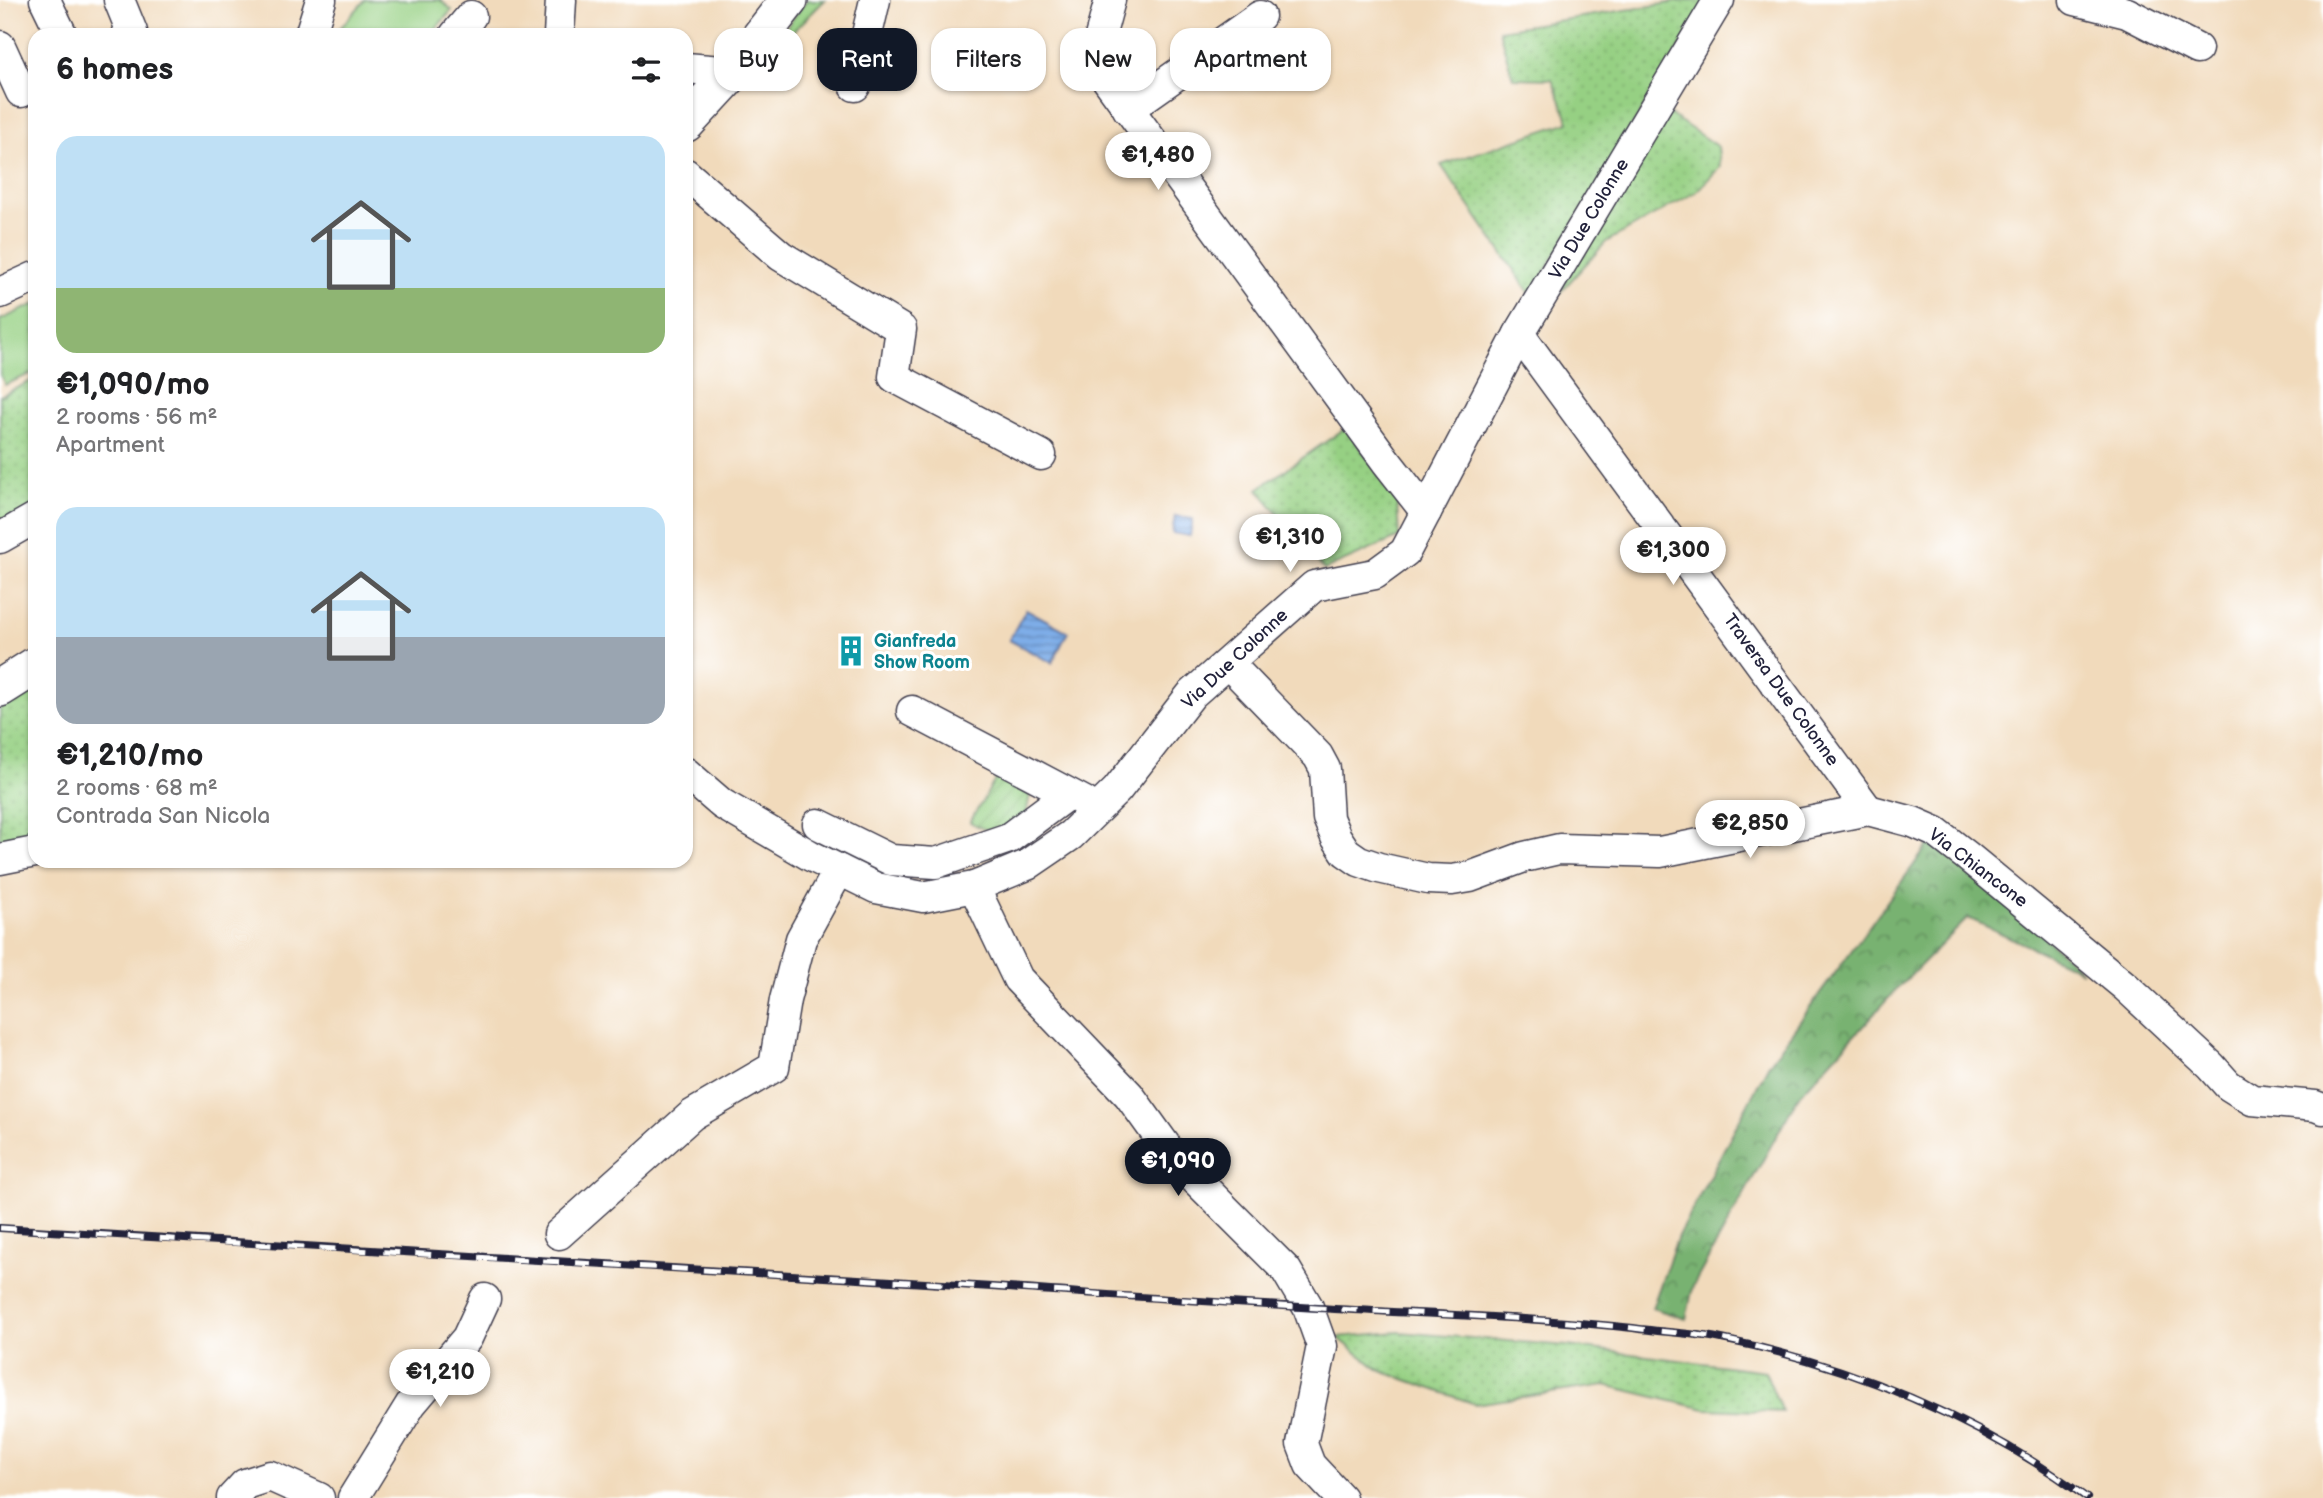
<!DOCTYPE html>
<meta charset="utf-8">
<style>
body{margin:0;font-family:"Balsamiq Sans",sans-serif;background:#f6f6f6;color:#202124;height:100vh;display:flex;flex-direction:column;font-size:26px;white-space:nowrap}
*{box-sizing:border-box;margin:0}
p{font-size:23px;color:#757577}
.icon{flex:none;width:38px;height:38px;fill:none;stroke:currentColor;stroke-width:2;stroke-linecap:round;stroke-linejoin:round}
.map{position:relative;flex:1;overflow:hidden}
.sheet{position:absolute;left:28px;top:28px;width:665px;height:840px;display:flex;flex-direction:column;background:#fff;border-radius:21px;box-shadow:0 2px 5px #0004}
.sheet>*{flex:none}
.top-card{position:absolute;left:714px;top:28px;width:665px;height:63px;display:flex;gap:14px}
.price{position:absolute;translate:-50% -60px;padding:0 16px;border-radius:24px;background:#fff;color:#222;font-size:23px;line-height:46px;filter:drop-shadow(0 2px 4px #0008)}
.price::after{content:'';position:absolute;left:50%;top:42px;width:21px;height:16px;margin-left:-10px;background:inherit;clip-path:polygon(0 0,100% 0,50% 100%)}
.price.selected{background:#111827;color:#fff}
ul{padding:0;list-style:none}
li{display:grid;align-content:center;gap:14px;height:371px;padding:0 28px}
li span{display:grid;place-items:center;height:217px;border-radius:21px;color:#555}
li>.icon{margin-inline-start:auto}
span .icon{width:126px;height:126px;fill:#fffc;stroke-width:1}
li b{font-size:30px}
h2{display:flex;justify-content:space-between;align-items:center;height:84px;padding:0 28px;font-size:30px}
.chip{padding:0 24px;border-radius:21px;background:#fff;box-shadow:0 2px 5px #0004;font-size:24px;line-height:63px}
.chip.selected{background:#111827;color:#fff}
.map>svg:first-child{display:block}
</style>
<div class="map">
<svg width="2323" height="1498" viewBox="0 0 2323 1498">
<defs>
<pattern id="grass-dots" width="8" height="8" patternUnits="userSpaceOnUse" patternTransform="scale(1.75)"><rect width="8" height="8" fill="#96d083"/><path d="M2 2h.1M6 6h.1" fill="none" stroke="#81b272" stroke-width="1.8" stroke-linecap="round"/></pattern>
<pattern id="forest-crowns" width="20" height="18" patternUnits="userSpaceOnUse" patternTransform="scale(1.75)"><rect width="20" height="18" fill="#78b271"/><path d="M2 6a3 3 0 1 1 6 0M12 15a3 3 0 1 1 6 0" fill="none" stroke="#62905e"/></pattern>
<pattern id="garden-furrows" width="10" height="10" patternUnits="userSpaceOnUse" patternTransform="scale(1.75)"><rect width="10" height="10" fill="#96d083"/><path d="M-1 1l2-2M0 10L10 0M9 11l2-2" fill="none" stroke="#81b272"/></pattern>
<pattern id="water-rules" width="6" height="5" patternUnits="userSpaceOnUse" patternTransform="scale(1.75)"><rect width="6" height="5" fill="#7eade8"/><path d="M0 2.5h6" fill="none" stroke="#678cbd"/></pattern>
</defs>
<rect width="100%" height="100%" fill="#fff"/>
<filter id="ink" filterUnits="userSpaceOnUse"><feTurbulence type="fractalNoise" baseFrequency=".0143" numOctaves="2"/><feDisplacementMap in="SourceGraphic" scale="14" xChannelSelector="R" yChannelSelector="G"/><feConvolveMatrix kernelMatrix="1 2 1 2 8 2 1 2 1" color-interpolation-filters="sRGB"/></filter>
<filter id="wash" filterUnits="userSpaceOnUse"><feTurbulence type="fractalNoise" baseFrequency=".00686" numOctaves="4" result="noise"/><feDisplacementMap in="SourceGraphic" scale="28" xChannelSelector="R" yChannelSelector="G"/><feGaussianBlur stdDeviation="1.57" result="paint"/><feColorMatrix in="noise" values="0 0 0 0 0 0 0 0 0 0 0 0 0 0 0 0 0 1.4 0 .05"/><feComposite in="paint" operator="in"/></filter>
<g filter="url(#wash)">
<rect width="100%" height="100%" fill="#f1dabb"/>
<!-- grass -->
<g fill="url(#grass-dots)" stroke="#5c795f" stroke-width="2">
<path d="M 1689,0 L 1708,0 L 1531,295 L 1441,165 L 1569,122 L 1552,79 L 1513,78 L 1499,30 Z"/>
<path d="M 1665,111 L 1718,147 L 1720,167 L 1696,192 L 1606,242 L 1555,298 Z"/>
<path d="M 35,379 L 35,512 L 0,531 L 0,396 Z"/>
<path d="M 1347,427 L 1397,503 L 1399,537 L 1324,570 L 1258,489 Z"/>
<path d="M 35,684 L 35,841 L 0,849 L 0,707 Z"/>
<path d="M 1399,1332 L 1568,1346 L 1765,1371 L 1782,1412 L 1705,1409 L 1605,1385 L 1475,1404 L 1381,1371 L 1337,1337 Z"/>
</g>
<!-- forest -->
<path fill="url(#forest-crowns)" stroke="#4d6a56" stroke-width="2" d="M 1929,844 L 1974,874 L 2082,971 L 1968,918 L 1896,990 L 1798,1097 L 1693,1286 L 1686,1319 L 1652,1308 L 1678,1236 L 1769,1064 Z"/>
<!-- garden -->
<g fill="url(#garden-furrows)" stroke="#5c795f" stroke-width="2">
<path d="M 807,0 L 825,0 L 774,51 L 769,50 Z"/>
<path d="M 998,775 L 1030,794 L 1026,815 C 1000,829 997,838 970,822 Z"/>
</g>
<!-- pitch -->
<g fill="#96d083" stroke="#5c795f" stroke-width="2">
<path d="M 365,0 L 440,0 L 452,10 L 430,35 L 334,35 Z"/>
<path d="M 35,304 L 35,372 L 5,385 L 0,375 L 0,320 Z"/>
</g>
<!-- water -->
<g fill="url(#water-rules)" stroke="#506892" stroke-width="2">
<path d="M 1175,516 L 1193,519 L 1190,536 L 1172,533 Z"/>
<path d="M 1026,609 L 1068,632 L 1052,663 L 1009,640 Z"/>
</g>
</g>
<g filter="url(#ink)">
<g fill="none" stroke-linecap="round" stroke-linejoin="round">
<!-- minor casing -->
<g stroke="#413e4e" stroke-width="33">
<g id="minor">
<path d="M 45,0 L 62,35"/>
<path d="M 119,0 L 132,32 L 127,35"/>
<path d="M 1110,0 L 1100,37 L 1097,60 L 1106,78 L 1386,461 L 1426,512"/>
<path d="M 2075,0 L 2127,13 L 2197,49"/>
<path d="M 310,35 L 321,0"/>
<path d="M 455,35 L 471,16"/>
<path d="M 559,35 L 561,0"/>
<path d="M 0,46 L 21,92"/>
<path d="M 686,68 L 733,72"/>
<path d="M 855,86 L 875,0"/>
<path d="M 1128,109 L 1260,16"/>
<path d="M 686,174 L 781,256 L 901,329 L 894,377 L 1041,455"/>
<path d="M 0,293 L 35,277"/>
<path d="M 1519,334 L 1868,810"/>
<path d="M 0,538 L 35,518"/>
<path d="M 1228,663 L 1318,756 L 1325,769 L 1328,818 L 1336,837 L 1346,852 L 1359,861 L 1379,868 L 1428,879 L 1452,880 L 1470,877 L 1524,857 L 1559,849 L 1660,852 L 1868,810 L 1913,822 L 1936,832 L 1967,856 L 2126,987 L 2211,1066 L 2228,1085 L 2252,1100 L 2315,1106 L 2323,1109"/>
<path d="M 912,711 L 1085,802"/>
<path d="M 686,773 L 722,804 L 811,856 L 876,888 L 923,897 L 974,887 L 1027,865 L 1071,835 L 1117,790 L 1191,695 L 1314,586 L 1375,574 L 1405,552 L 1519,334 L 1719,0"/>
<path d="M 818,824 L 891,860 L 936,863 L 1009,838 L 1068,794"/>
<path d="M 0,859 L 35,852"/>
<path d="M 974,887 L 1018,979 L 1129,1095 L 1175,1159 L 1286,1270 L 1308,1307 L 1322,1346 L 1302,1444 L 1310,1465 L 1341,1498"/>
<path d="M 559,1234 L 692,1115 L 774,1067 L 785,1000 L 801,939 L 839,870"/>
<path d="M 232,1498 L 245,1484 L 270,1476 L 319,1498"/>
<path d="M 353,1498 L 411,1404 L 467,1338 L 485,1299"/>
</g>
</g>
<!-- major casing -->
<g stroke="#413e4e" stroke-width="40">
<g id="major">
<path d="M 686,123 L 733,72 L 789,0"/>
<path d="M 0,688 L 35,666"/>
</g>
</g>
<!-- minor -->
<use href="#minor" stroke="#fff" stroke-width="30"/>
<!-- major -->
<use href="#major" stroke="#fff" stroke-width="37"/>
<!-- rail casing -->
<g stroke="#22223b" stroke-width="8">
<path id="rail" d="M 0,1228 C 331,1250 662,1267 992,1287 C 1113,1295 1234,1304 1355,1310 C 1448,1315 1540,1318 1633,1328 C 1661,1332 1690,1333 1717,1338 C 1850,1364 1978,1418 2087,1498"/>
</g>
<!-- rail -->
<use href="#rail" stroke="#fff" stroke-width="5" stroke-dasharray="16" stroke-linecap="butt"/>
</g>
</g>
<!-- icons -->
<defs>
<g id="building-bare" transform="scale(2.415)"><path d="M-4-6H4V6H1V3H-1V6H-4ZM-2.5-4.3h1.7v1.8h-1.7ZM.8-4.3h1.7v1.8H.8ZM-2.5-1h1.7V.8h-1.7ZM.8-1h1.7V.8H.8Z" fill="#0f9aa8" stroke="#fff" stroke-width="2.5" paint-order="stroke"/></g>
</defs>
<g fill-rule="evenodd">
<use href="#building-bare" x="851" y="651"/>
</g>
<g text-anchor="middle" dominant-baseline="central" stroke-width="6" stroke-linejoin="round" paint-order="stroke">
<!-- street labels -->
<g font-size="18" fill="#22223b" stroke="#fff">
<text transform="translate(1589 219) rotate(-59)">Via Due Colonne</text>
<text transform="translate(1235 659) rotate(-43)">Via Due Colonne</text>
<text transform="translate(1781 690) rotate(54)">Traversa Due Colonne</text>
<text transform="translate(1978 868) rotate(37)">Via Chiancone</text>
</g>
<!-- culture labels -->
<g font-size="18" font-weight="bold" fill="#0d838f" stroke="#fff" text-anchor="start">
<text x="874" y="641">Gianfreda<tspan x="874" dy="21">Show Room</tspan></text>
</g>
</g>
</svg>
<b class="price" style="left:1158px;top:192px">€1,480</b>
<b class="price" style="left:1290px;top:574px">€1,310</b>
<b class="price" style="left:1673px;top:587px">€1,300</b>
<b class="price" style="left:1750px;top:860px">€2,850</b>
<b class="price selected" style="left:1178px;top:1198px">€1,090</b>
<b class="price" style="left:440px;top:1409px">€1,210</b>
<div class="top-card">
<a class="chip">Buy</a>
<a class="chip selected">Rent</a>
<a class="chip">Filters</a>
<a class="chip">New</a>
<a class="chip">Apartment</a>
</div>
<section class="sheet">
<h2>6 homes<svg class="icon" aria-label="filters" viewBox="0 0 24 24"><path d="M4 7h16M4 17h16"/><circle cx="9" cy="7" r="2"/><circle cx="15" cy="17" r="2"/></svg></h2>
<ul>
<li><span style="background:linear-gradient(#bfe0f5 70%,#8fb573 0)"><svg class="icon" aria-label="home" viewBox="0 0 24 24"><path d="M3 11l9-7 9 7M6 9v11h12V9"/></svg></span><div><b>€1,090/mo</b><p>2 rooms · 56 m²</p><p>Apartment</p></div></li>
<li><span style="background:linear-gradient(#bfe0f5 60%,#9aa5b1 0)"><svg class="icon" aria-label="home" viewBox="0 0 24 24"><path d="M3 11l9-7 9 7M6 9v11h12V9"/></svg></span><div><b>€1,210/mo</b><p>2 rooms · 68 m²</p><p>Contrada San Nicola</p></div></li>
</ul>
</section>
</div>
